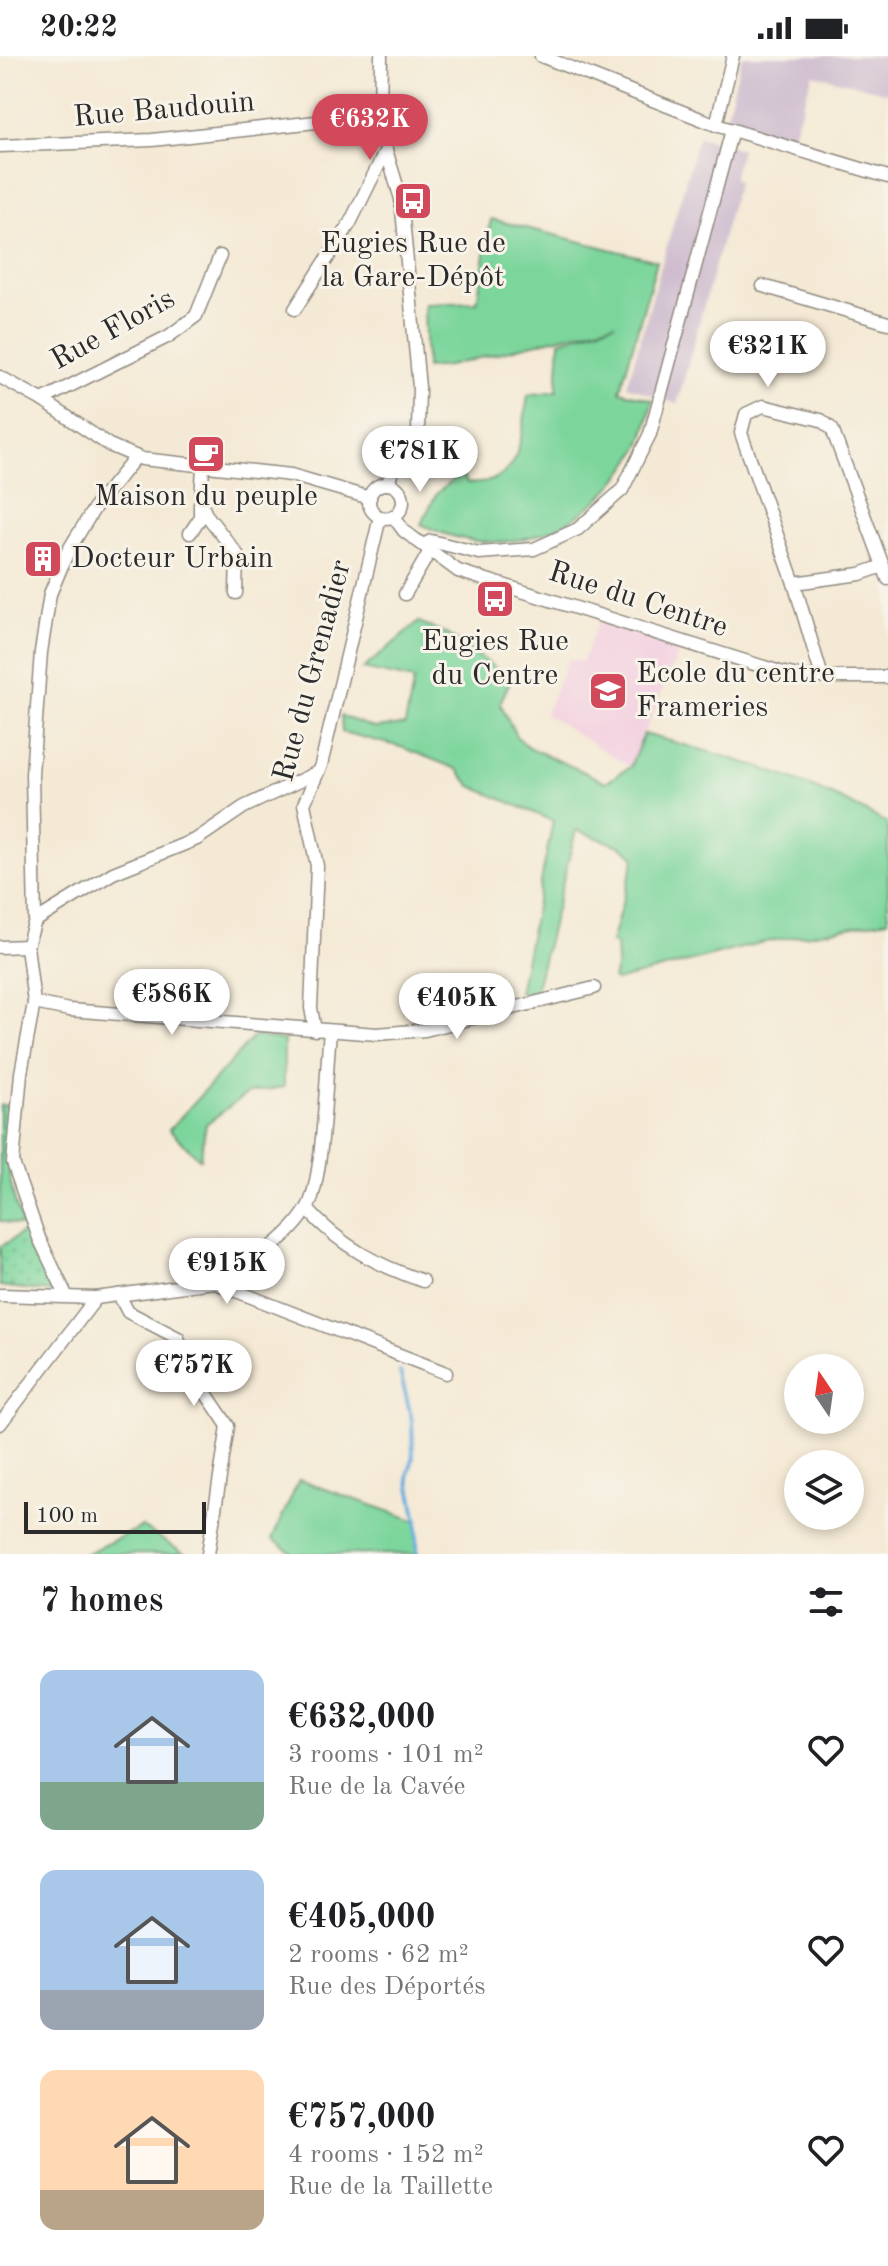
<!DOCTYPE html>
<meta charset="utf-8">
<style>
body{margin:0;font-family:"Old Standard TT",serif;background:#f6f6f6;color:#202124;height:100vh;display:flex;flex-direction:column;font-size:30px;white-space:nowrap}
*{box-sizing:border-box;margin:0}
p{font-size:26px;color:#757577}
.icon{flex:none;width:44px;height:44px;fill:none;stroke:currentColor;stroke-width:2;stroke-linecap:round;stroke-linejoin:round}
.map{position:relative;height:1498px;overflow:hidden}
.panel{display:flex;flex-direction:column;background:#fff;flex:1}
.panel>*{flex:none}
.needle{width:52px;rotate:347deg}
.controls{position:absolute;left:784px;top:1298px;display:grid;gap:16px}
.controls a{display:grid;place-items:center;width:80px;height:80px;border-radius:50%;background:#fff;box-shadow:0 4px 12px #0003;font-size:40px}
.scale{position:absolute;left:24px;bottom:20px;width:182px;box-sizing:border-box;padding-left:8px;border:4px solid #2b2b2b;border-top:0;font-size:22px;line-height:28px;white-space:nowrap;color:#2b2b2b;-webkit-text-stroke:6px #f7f3e8;paint-order:stroke}
.price{position:absolute;translate:-50% -68px;padding:0 18px;border-radius:28px;background:#fff;color:#222;font-size:26px;line-height:52px;filter:drop-shadow(0 2px 4px #0008)}
.price::after{content:'';position:absolute;left:50%;top:48px;width:24px;height:18px;margin-left:-12px;background:inherit;clip-path:polygon(0 0,100% 0,50% 100%)}
.price.on{background:#d1495b;color:#fff}
ul{padding:0;list-style:none}
li{display:flex;align-items:center;gap:24px;height:200px;padding:0 40px}
li span{display:grid;place-items:center;flex:none;width:224px;height:160px;border-radius:16px;color:#555}
li>.icon{margin-inline-start:auto}
span .icon{width:96px;height:96px;fill:#fffc;stroke-width:1}
li b{font-size:34px}
h2{display:flex;justify-content:space-between;align-items:center;height:96px;padding:0 40px;font-size:34px}
.status{display:flex;justify-content:space-between;align-items:center;height:56px;padding:0 40px;background:#fff;direction:ltr}
.status svg{height:22px;fill:currentColor}
.map>svg:first-child{display:block}
</style>
<div class="status"><b>20:22</b><svg viewBox="0 0 49 12"><path d="M0 12V9h3v3zM5 12V6h3v6zM10 12V3h3v9zM15 12V0h3v12zM26 1h20v11H26zM47 4h2v5h-2z"/></svg></div>
<div class="map">
<svg width="888" height="1498" viewBox="0 0 888 1498">
<defs>
<pattern id="park-dots" width="8" height="8" patternUnits="userSpaceOnUse" patternTransform="scale(2)"><rect width="8" height="8" fill="#7bd59b"/><path d="M2 2h.1M6 6h.1" fill="none" stroke="#6ab786" stroke-width="1.8" stroke-linecap="round"/></pattern>
</defs>
<rect width="100%" height="100%" fill="#f7f3e8"/>
<filter id="ink" filterUnits="userSpaceOnUse"><feTurbulence type="fractalNoise" baseFrequency=".0125" numOctaves="2"/><feDisplacementMap in="SourceGraphic" scale="16" xChannelSelector="R" yChannelSelector="G"/><feConvolveMatrix kernelMatrix="1 2 1 2 8 2 1 2 1" color-interpolation-filters="sRGB"/></filter>
<filter id="wash" filterUnits="userSpaceOnUse"><feTurbulence type="fractalNoise" baseFrequency=".006" numOctaves="4" result="noise"/><feDisplacementMap in="SourceGraphic" scale="32" xChannelSelector="R" yChannelSelector="G"/><feGaussianBlur stdDeviation="1.8" result="paint"/><feColorMatrix in="noise" values="0 0 0 0 0 0 0 0 0 0 0 0 0 0 0 0 0 1.4 0 .05"/><feComposite in="paint" operator="in"/></filter>
<g filter="url(#wash)">
<rect width="100%" height="100%" fill="#f4e9d4"/>
<!-- built -->
<path fill="#f3cfe0" d="M 599,564 L 679,595 L 630,711 L 545,658 L 569,602 L 582,606 Z"/>
<!-- industrial -->
<g fill="#cfbdcf">
<path d="M 742,0 L 888,0 L 888,37 L 813,18 L 791,84 L 726,63 Z"/>
<path d="M 698,81 L 741,93 L 733,123 L 738,125 L 677,348 L 627,330 Z"/>
</g>
<!-- green -->
<g fill="#7bd59b" stroke="#538063" stroke-width="2">
<path d="M 491,163 L 657,205 L 620,335 L 653,344 C 648,360 645,383 636,397 C 589,474 507,510 421,468 L 437,437 L 461,418 L 467,427 C 522,432 521,379 528,339 L 557,335 L 560,285 L 616,267 L 448,310 L 426,312 L 424,248 L 477,246 Z"/>
<path d="M 419,566 L 447,578 L 511,623 L 500,647 L 516,680 L 528,691 L 606,726 L 630,711 L 644,678 C 728,700 813,724 888,768 L 888,864 L 760,887 L 616,925 L 613,923 L 617,908 L 616,888 L 611,887 L 635,801 L 622,791 L 576,774 L 535,936 L 519,936 L 553,765 L 471,730 L 457,713 L 401,691 L 342,676 L 341,660 L 374,672 L 405,669 L 414,624 L 363,613 Z"/>
<path d="M 254,980 L 284,984 L 284,1031 L 248,1037 L 206,1068 L 200,1103 L 169,1074 Z"/>
<path d="M 0,1049 L 10,1050 C 4,1092 7,1130 23,1170 L 0,1165 Z"/>
<path d="M 299,1424 L 417,1465 L 417,1498 L 294,1498 L 272,1483 Z"/>
<path d="M 142,1471 L 185,1498 L 85,1498 Z"/>
</g>
<!-- park -->
<path fill="url(#park-dots)" stroke="#538063" stroke-width="2" d="M 30,1172 L 56,1231 L 50,1236 L 0,1230 L 0,1191 Z"/>
<g fill="none" stroke-linecap="round" stroke-linejoin="round">
<!-- stream -->
<path stroke="#66acdd" stroke-width="4" d="M 400,1316 L 412,1364 L 413,1402 L 408,1420 L 417,1465 L 417,1498"/>
</g>
</g>
<g filter="url(#ink)">
<g fill="none" stroke-linecap="round" stroke-linejoin="round">
<!-- minor casing -->
<g stroke="#908a80" stroke-width="15">
<g id="minor">
<path d="M 381,0 L 380,59 L 386,94 L 401,143 L 419,331 L 418,377 L 414,390 L 393,412 L 388,428"/>
<path d="M 541,0 L 716,69 L 888,121"/>
<path d="M 716,69 L 733,0"/>
<path d="M 0,90 L 152,84 L 380,59"/>
<path d="M 763,230 L 888,267"/>
<path d="M 295,253 L 350,167 L 386,94"/>
<path d="M 0,321 L 42,344 L 109,389 L 142,403 L 291,419 L 370,442"/>
<path d="M 42,344 L 169,280 L 196,260 L 220,200"/>
<path d="M 203,411 L 201,444 L 205,457 L 237,498 L 236,537"/>
<circle cx="386" cy="445" r="17"/>
<path d="M 393,460 L 404,475 L 458,515 L 780,616 L 804,621 L 888,621"/>
<path d="M 190,477 L 200,462 L 200,447"/>
<path d="M 423,489 L 431,485 L 479,497 L 534,493 L 578,473 L 622,434 L 650,378 L 732,74"/>
<path d="M 794,527 L 860,518 L 883,510"/>
<path d="M 405,538 L 430,495"/>
<path d="M 822,621 L 794,527 L 741,377 L 746,358 L 763,350 L 821,364 L 832,373 L 888,523"/>
<path d="M 35,865 L 113,817 L 197,783 L 244,751 L 318,716"/>
<path d="M 0,891 L 27,890"/>
<path d="M 34,947 L 69,954 L 377,978 L 425,974 L 594,932"/>
<path d="M 315,974 L 311,952 L 317,810 L 304,748 L 321,709 L 380,461"/>
<path d="M 307,1153 C 340,1190 377,1209 423,1225"/>
<path d="M 213,1226 C 247,1209 289,1185 308,1151 C 324,1120 326,1015 330,975"/>
<path d="M 0,1239 L 96,1242 L 213,1226 L 446,1317"/>
<path d="M 66,1239 L 39,1182 L 13,1107 L 21,1017 L 34,947 L 27,890 L 35,865 L 32,718 L 41,596 L 50,538 L 68,495 L 95,451 L 136,401"/>
<path d="M 119,1239 L 128,1256 L 178,1282 L 191,1315 L 228,1370 L 208,1498"/>
<path d="M 0,1368 L 96,1242"/>
</g>
</g>
<!-- minor -->
<use href="#minor" stroke="#fff" stroke-width="12"/>
</g>
</g>
<!-- icons -->
<defs>
<g id="bus-square" transform="scale(2)"><rect x="-9" y="-9" width="18" height="18" rx="4" fill="#d1495b" stroke="#f7f3e8"/><path d="M-5-6H5V4H4V6H2V4H-2V6H-4V4H-5ZM-3.5-4V0h7V-4ZM-3.5 1.2v1.5H-2V1.2ZM2 1.2v1.5H3.5V1.2Z" fill="#fff"/></g>
<g id="cafe-square" transform="scale(2)"><rect x="-9" y="-9" width="18" height="18" rx="4" fill="#d1495b" stroke="#f7f3e8"/><path d="M-5.5-4.5H6V0H3Q3 3.5 0 3.5H-2.5Q-5.5 3.5-5.5 0ZM3-3.2v2h1.7v-2ZM-6 4.5H4V6H-6Z" fill="#fff"/></g>
<g id="building-square" transform="scale(2)"><rect x="-9" y="-9" width="18" height="18" rx="4" fill="#d1495b" stroke="#f7f3e8"/><path d="M-4-6H4V6H1V3H-1V6H-4ZM-2.5-4.3h1.7v1.8h-1.7ZM.8-4.3h1.7v1.8H.8ZM-2.5-1h1.7V.8h-1.7ZM.8-1h1.7V.8H.8Z" fill="#fff"/></g>
<g id="school-square" transform="scale(2)"><rect x="-9" y="-9" width="18" height="18" rx="4" fill="#d1495b" stroke="#f7f3e8"/><path d="M0-5L7-2L0 1L-7-2ZM-4 1L0 2.5L4 1V4Q0 6-4 4Z" fill="#fff"/></g>
</defs>
<g fill-rule="evenodd">
<use href="#bus-square" x="413" y="145"/>
<use href="#cafe-square" x="206" y="398"/>
<use href="#building-square" x="43" y="503"/>
<use href="#bus-square" x="495" y="543"/>
<use href="#school-square" x="608" y="635"/>
</g>
<g text-anchor="middle" dominant-baseline="central" stroke-width="6" stroke-linejoin="round" paint-order="stroke">
<!-- street labels -->
<g font-size="30" fill="#2b2b2b" stroke="#f7f3e8">
<text transform="translate(164 54) rotate(-5)">Rue Baudouin</text>
<text transform="translate(113 274) rotate(-29)">Rue Floris</text>
<text transform="translate(638 544) rotate(18)">Rue du Centre</text>
<text transform="translate(313 615) rotate(-75)">Rue du Grenadier</text>
</g>
<!-- poi labels -->
<g font-size="30" fill="#2b2b2b" stroke="#f7f3e8">
<text x="413" y="188">Eugies Rue de<tspan x="413" dy="34">la Gare-Dépôt</tspan></text>
<text x="206" y="441">Maison du peuple</text>
<text x="71" y="503" text-anchor="start">Docteur Urbain</text>
<text x="495" y="586">Eugies Rue<tspan x="495" dy="34">du Centre</tspan></text>
<text x="636" y="618" text-anchor="start">Ecole du centre<tspan x="636" dy="34">Frameries</tspan></text>
</g>
</g>
</svg>
<div class="controls">
<a><svg class="needle" viewBox="-14 -14 28 28"><path d="M0-13l5 13h-10z" fill="#e53935"/><path d="M0 13l5-13h-10z" fill="#757577"/></svg></a>
<a><svg class="icon" aria-label="layers" viewBox="0 0 24 24"><path d="M12 4l9 5-9 5-9-5zM3 14l9 5 9-5"/></svg></a>
</div>
<div class="scale">100 m</div>
<b class="price on" style="left:370px;top:106px">€632K</b>
<b class="price" style="left:768px;top:333px">€321K</b>
<b class="price" style="left:420px;top:438px">€781K</b>
<b class="price" style="left:172px;top:981px">€586K</b>
<b class="price" style="left:457px;top:985px">€405K</b>
<b class="price" style="left:227px;top:1250px">€915K</b>
<b class="price" style="left:194px;top:1352px">€757K</b>
</div>
<section class="panel">
<h2>7 homes<svg class="icon" aria-label="filters" viewBox="0 0 24 24"><path d="M4 7h16M4 17h16"/><circle cx="9" cy="7" r="2"/><circle cx="15" cy="17" r="2"/></svg></h2>
<ul>
<li><span style="background:linear-gradient(#a9c7e8 70%,#7fa58c 0)"><svg class="icon" aria-label="home" viewBox="0 0 24 24"><path d="M3 11l9-7 9 7M6 9v11h12V9"/></svg></span><div><b>€632,000</b><p>3 rooms · 101 m²</p><p>Rue de la Cavée</p></div><svg class="icon" aria-label="heart" viewBox="0 0 24 24"><path d="M12 20l-8-8c-3-5 5-10 8-4 3-6 11-1 8 4z"/></svg></li>
<li><span style="background:linear-gradient(#a9c7e8 75%,#9aa5b1 0)"><svg class="icon" aria-label="home" viewBox="0 0 24 24"><path d="M3 11l9-7 9 7M6 9v11h12V9"/></svg></span><div><b>€405,000</b><p>2 rooms · 62 m²</p><p>Rue des Déportés</p></div><svg class="icon" aria-label="heart" viewBox="0 0 24 24"><path d="M12 20l-8-8c-3-5 5-10 8-4 3-6 11-1 8 4z"/></svg></li>
<li><span style="background:linear-gradient(#ffd9b3 75%,#b9a48a 0)"><svg class="icon" aria-label="home" viewBox="0 0 24 24"><path d="M3 11l9-7 9 7M6 9v11h12V9"/></svg></span><div><b>€757,000</b><p>4 rooms · 152 m²</p><p>Rue de la Taillette</p></div><svg class="icon" aria-label="heart" viewBox="0 0 24 24"><path d="M12 20l-8-8c-3-5 5-10 8-4 3-6 11-1 8 4z"/></svg></li>
</ul>
</section>
